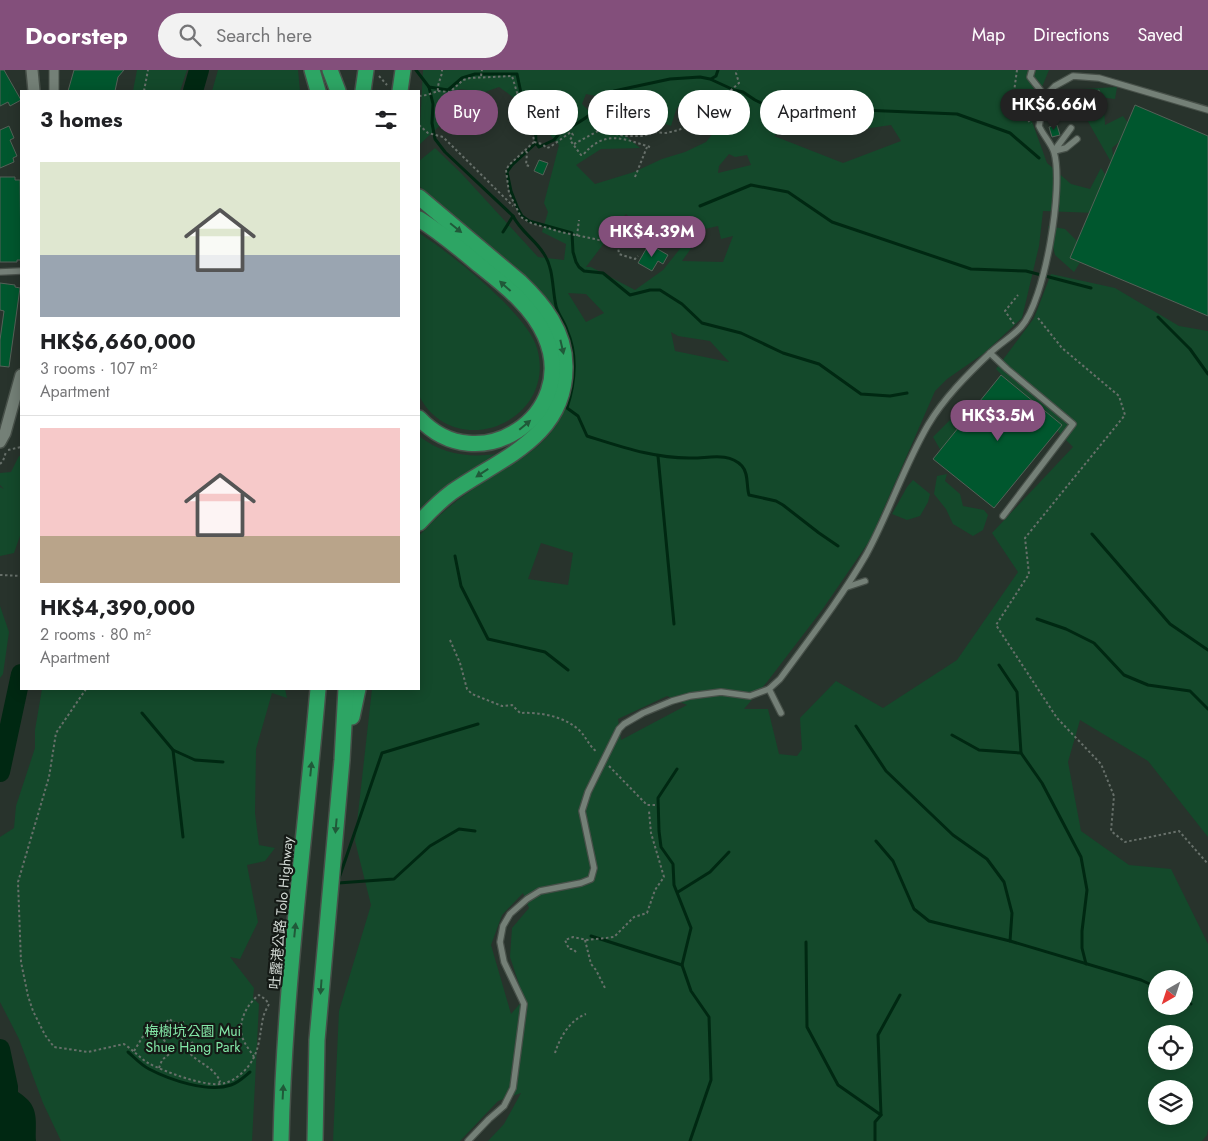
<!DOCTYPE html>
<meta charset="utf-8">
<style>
body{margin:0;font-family:Jost,"Noto Sans TC",sans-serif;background:#f2f2f2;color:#202124;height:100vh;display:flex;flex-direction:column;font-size:19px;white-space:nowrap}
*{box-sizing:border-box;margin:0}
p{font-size:16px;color:#757577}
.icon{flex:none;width:28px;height:28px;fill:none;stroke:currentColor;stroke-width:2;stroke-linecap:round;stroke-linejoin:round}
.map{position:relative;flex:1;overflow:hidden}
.panel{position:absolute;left:20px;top:20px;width:400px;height:600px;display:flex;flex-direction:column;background:#fff;border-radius:0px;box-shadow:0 2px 12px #0003}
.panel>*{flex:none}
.banner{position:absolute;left:435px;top:20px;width:475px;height:45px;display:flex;gap:10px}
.needle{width:32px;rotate:219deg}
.controls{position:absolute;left:1148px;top:900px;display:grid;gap:10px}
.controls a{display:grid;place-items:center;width:45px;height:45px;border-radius:50%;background:#fff;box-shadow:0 2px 12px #0003;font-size:25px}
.price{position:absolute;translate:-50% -42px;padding:0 11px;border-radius:18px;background:#834f7b;color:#fff;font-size:16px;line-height:32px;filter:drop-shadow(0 1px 2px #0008)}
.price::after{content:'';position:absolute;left:50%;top:30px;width:15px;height:11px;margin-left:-8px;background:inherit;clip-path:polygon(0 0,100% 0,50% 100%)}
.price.active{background:#222;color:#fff}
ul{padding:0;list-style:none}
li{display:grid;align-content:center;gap:10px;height:265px;padding:0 20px}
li+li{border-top:1px solid #e0e0e0}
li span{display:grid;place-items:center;height:155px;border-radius:0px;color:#555}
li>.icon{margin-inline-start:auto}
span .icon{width:90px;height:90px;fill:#fffc;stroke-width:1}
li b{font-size:21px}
h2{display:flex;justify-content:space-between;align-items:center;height:60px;padding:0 20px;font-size:21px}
.pill{padding:0 18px;border-radius:22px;background:#fff;box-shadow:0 2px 12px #0003;font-size:18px;line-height:45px}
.pill.active{background:#834f7b;color:#fff}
header{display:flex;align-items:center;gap:30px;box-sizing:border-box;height:70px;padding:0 25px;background:#834f7b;color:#fff}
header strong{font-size:24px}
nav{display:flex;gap:28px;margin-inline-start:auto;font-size:18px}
.search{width:350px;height:45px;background:#f2f2f2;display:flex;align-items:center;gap:12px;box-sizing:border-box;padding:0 18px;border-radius:28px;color:#757577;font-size:19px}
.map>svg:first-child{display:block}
</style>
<header>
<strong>Doorstep</strong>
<div class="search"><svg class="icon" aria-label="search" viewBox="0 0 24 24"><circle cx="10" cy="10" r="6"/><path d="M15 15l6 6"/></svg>Search here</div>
<nav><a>Map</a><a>Directions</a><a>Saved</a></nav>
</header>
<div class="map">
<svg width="1208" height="1071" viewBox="0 0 1208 1071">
<rect width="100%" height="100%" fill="#28332c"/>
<!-- green -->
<g fill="#14492b" fill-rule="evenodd">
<path d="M 137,0 L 187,0 L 180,21 L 133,21 Z"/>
<path d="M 218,0 L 298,0 L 300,21 L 212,21 Z"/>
<path d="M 423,0 L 1049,0 L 1030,46 L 1047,93 L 1071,114 L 1090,119 L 1101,98 L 1110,112 L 1096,143 L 1043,141 L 1039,176 L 1022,248 L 983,284 L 947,309 L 935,321 L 870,470 L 822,540 L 767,612 L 744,639 L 768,639 L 779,684 L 797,686 L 802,679 L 800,648 L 836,611 L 883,638 L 957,590 L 1018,502 L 992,463 L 1073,377 L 996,299 L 1034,248 L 1051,204 L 1115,218 L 1179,256 L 1208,261 L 1208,767 L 1148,691 L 1080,650 L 1068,692 L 1081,761 L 1129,795 L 1171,799 L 1208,874 L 1208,1059 L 1207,1065 L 1202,1071 L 488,1071 L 504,1054 L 521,1023 L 498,1031 L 460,1071 L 333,1071 L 339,941 L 371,835 L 355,771 L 372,619 L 419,619 L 419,466 C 443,439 468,422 498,402 C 512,394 527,386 539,375 C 556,360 568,339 572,316 C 583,253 538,216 494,179 C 469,158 444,137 419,116 L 419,91 L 435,78 L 461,103 L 538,187 L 564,190 L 566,174 L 542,162 L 548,142 L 544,133 L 559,75 L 523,34 L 499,17 L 485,22 L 459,19 L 450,46 L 419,75 ZM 586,24 L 601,27 L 601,42 L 591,43 L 582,34 ZM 684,28 L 700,46 L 723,38 L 732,40 L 706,72 L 685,82 L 662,89 L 634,102 L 595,114 L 576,95 L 601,79 L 640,78 L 623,64 L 642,45 L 671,56 L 676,40 ZM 891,55 L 901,71 L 843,93 L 774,66 L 788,57 L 836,63 ZM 729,84 L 735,87 L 747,85 L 751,95 L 718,103 L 719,96 ZM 626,144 L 641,160 L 687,157 L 683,175 L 663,200 L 635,220 L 591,197 L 586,197 ZM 718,156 L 721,169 L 733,166 L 723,192 L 682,191 L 705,159 ZM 568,223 L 586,224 L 604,243 L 586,252 ZM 671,262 L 678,266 L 710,271 L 729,292 L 675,281 ZM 541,473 L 573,483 L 568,515 L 528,509 ZM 667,626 L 687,635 L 621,670 L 618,649 ZM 523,823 L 529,838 L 512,858 L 510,887 L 524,929 L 511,944 L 491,875 L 502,845 ZM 1156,909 L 1184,909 L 1184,936 L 1156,936 ZM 1156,964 L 1184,964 L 1184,991 L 1156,991 ZM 1156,1019 L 1184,1019 L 1184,1046 L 1156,1046 Z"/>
<path d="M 1117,17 L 1115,29 L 1073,24 L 1082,19 Z"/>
<path d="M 1104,38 L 1105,55 L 1123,46 L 1133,60 L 1112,78 L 1115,99 L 1086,48 Z"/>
<path d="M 1048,156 L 1065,159 L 1087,181 L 1074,202 L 1055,185 Z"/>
<path d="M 419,163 C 450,183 527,243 537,278 C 558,351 455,394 419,326 Z"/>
<path d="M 954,346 L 967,361 L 945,388 L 933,367 Z"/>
<path d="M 419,366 C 442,384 468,388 496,384 L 446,416 L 419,440 Z"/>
<path d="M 19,386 L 21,386 L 21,463 L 14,483 L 0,486 L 0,417 L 4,419 L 0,415 L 0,403 L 11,402 Z"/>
<path d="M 947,404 L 945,411 L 960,424 L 963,436 L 984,440 L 988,445 L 983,460 L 973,466 L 953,454 L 946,439 L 934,424 L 937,406 Z"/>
<path d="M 913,410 L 930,424 L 928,432 L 920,446 L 907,450 L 892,444 L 907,417 Z"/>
<path d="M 0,536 L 9,562 L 3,604 L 0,608 Z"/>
<path d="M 42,619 L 285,619 L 287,628 L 272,623 L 256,679 L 255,743 L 259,775 L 275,778 L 265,791 L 247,795 L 258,852 L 240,889 L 230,887 L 254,918 L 253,928 L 259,934 L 252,1071 L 61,1071 L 43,1033 L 19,969 L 0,932 L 0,767 L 14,758 L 16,736 L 35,678 L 35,660 Z"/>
</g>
<!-- water -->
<path fill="#002812" d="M 8,1017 C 17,1020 21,1024 28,1030 C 39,1042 35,1056 36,1071 L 0,1071 L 0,1023 Z"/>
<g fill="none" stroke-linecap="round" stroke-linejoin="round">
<!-- stream -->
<g stroke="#002812" stroke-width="3">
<path d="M 416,0 L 429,17 L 448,20 L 462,8 L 475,4 L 517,4 L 522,28 L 535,47 L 536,73 L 512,95 L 507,102 L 511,121 L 518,139 L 522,146 L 529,151 L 572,163 L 573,182 L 576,192 L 579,197 L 584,201 L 603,203 L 630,225 L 650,220 L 660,220 L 682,234 L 702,253 L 741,263 L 783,283 L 819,294 L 861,324 L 890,326 L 907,323"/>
<path d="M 711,9 L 716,6 L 718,0"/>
<path d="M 429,17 L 433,34 L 432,53 L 435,69 L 445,82 L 513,146 C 521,162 535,169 544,184 C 554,199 552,219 556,236 C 558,244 564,251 567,260 C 578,285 575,313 567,338 L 578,346 L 587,366 C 622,377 656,389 693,388 C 709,388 729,382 742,396 C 749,404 746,415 749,425 L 776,431 L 783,435 L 819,463 L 838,476"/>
<path d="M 536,73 L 539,77 L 554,70 L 559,64 C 580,52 600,41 614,21 L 670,9 L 700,7 L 710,9 L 734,20 L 743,22 L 755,30 L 784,44 L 809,49 L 817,44 L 838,39 L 957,44 L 1010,63 L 1039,88"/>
<path d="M 700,136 L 751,115 L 788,122 L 832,152 L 971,199 L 1026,201 L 1091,218"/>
<path d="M 503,162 L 513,146"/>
<path d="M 1158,247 L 1190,279 L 1208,304"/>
<path d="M 658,386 L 674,554"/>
<path d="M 1092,464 L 1170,554 L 1208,580"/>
<path d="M 455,486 L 461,516 L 488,569 L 545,582 L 568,600"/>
<path d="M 1037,549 L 1066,559 L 1094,573 L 1124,605 L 1148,615 L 1190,621 L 1208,639"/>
<path d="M 999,595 L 1017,622 L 1021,683"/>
<path d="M 142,643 L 173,680 L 183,767"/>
<path d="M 856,656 L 886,701 L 953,765 L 987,789 L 1004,812 L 1012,843 L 1010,871"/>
<path d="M 952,665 L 979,680 L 1021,683 L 1042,713 L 1081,787 L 1087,820 L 1082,861 L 1082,878 L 1086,894"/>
<path d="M 173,680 L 195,690 L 223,692"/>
<path d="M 677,699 L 658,728 L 659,761 L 661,777 L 673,794 L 674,815 L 691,858 L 682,895 L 691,921 L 709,947 L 711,1010 L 690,1071"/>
<path d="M 876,771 L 893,791 L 914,839 L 929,851 L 1010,871 L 1141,910 L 1156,917"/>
<path d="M 338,813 L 394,809 L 430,776 L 459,759 L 475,761"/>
<path d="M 337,814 L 382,683 L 478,654"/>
<path d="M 678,822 L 710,802 L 729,782"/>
<path d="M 591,866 L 682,895"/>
<path d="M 806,872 L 807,957 L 838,1015 L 881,1045"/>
<path d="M 1184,930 L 1191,934"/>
<path d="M 128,982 C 135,988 141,995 149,999 C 170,1010 208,1023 231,1015 C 238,1013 244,1007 250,1002"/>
<path d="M 875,1071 L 875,1052 L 881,1045 L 878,965 L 900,925"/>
</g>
<!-- river -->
<g stroke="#002812" stroke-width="20">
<path d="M 193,21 L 199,0"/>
<path d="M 0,702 L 21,604"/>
<path d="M 0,979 L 8,1017 L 8,1071"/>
</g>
</g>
<!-- building -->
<g fill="#00572e" stroke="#556158">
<path d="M 0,0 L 4,0 L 21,30 L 10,36 L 8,32 L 0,36 Z"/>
<path d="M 74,0 L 124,0 L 118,7 L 115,21 L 68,21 Z"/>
<path d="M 1099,20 L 1105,35 L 1076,48 L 1070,33 Z"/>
<path d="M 1135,35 L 1208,66 L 1208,246 L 1070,188 Z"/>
<path d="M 1057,55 L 1060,65 L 1052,67 L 1049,57 Z"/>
<path d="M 9,56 L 14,68 L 10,70 L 17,86 L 13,88 L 14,92 L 0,98 L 0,60 Z"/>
<path d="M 539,90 L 548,93 L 543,105 L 534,101 Z"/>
<path d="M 0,107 L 15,107 L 15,110 L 20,110 L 21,190 L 17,190 L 17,192 L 0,192 Z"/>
<path d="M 649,174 L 668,185 L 663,194 L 658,191 L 652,201 L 638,193 Z"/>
<path d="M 0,213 L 15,215 L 15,217 L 20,218 L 9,297 L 0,296 L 0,270 L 4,241 L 0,240 Z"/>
<path d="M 1001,305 L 1062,355 L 994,438 L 933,389 Z"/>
</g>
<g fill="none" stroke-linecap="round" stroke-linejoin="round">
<!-- service casing -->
<g stroke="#475049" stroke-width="8">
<g id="service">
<path d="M 1032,0 L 1030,7 L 1045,26"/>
<path d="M 1071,58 L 1054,81 L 1066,78 L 1077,69"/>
<path d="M 0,202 L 21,201"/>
<path d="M 990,283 L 1007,299 L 1073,354 L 1003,446"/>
<path d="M 847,517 L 865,511"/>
<path d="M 769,619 L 781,643"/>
<path d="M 468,1071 L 489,1049 L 504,1036 L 513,1018 L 524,934 L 504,892 L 500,872 L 503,856 L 510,844 L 527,829 L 540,821 L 581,813 L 591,809 L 594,798 L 582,741 L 588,722 L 619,659 L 624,654 L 643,643 L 672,631 L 690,626 L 721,622 L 750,626 L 769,619 L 780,609 C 810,568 841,528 866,485 C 889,443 904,396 928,355 C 944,328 967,305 989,284 C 999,274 1012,267 1021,257 C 1045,231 1064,116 1054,82 C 1051,73 1043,65 1039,56 L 1045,26 L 1055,16 L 1073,6 L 1099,8 L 1208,40"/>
</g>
</g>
<!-- pedestrian casing -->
<g stroke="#475049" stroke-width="11">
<path id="pedestrian" d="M 54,21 L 54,0"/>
</g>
<!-- minor casing -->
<g stroke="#475049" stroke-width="14">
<g id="minor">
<path d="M 32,0 L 34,21"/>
<path d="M 0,372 L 5,363 L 21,305"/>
</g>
</g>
<!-- motorway casing -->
<g stroke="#475049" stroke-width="18">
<g id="motorway">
<path d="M 312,0 L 318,21"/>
<path d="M 330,0 L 338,21"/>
<path d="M 363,21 L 366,0"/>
<path d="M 400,21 L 403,0"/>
<path d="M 419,127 L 520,212 C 544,235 565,261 565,296 C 566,367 501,388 452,422 C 440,431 429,442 419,453"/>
<path d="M 419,149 C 440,162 459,178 479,195 C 504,215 532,236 545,266 C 580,345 478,412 419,348"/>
<path d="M 352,647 L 358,619"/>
<path d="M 281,1071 C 284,920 305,769 318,619"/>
<path d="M 315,1071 L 317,970 L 342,690 L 346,619"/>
</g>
</g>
<!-- path -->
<g stroke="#67706a" stroke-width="2" stroke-dasharray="2.5 2.5" stroke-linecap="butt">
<path d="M 1017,0 L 1013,29 L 1031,54"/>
<path d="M 379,6 L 387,15"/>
<path d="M 481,6 L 482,0"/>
<path d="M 144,21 L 148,0"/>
<path d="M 438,21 L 450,22 L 463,10 L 470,8 L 512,6 L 519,29 L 531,46 L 534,72 L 509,95 L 506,100 L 509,123 L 521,147 L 531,153 L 561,162 L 595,169 L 616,175 L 618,177 L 619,184 L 635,189 L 638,186"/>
<path d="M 419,26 L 427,25 L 438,21 C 437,13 442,8 442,0"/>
<path d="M 419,55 L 428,63 L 443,67 L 513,136"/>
<path d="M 534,72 L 542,74 L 547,78 L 550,77 L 571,62 L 573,65 L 570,70 L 581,85 L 583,85 C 604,60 622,68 650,77"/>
<path d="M 574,74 L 598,61 L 626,66 L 643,66 L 654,62 L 666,63 L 679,60 L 690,53 L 709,34 L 729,22 L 739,13 L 736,3 L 737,0"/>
<path d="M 526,81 L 527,83 L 526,95 L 529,96"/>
<path d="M 635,107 L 647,77"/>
<path d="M 577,166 L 579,150"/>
<path d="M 618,177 C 623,171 627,167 629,159 L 627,153 L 616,150 L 617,158 L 629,160"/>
<path d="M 1038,248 L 1062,278 L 1119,326 L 1125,345 L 1025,468 L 1029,504 L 996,555 L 1057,648 L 1101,694 L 1114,726 L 1111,761 L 1125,772 L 1179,761 L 1208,794"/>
<path d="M 1014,254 L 1005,241 L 1018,225"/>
<path d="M 8,380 L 21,377"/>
<path d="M 0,394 L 3,391 L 6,382"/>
<path d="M 0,505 L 21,506"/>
<path d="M 450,570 L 460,593 L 467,619 L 472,624 L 502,636 L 512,635 L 520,643 C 539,642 565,646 580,661 C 587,668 588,675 597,682"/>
<path d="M 86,619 L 56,663 L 49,707 L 18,812 L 21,892 L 28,926 L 33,941 L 45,965 L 54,977 L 88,982 L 124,974 C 133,980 140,988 148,993 C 163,1001 209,1019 225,1013 C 236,1010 248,999 253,989 C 260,976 260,962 263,948 C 264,943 267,938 269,934 L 265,929 L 259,925 C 247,934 238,951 242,966 C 244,974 250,980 254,987"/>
<path d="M 609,696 L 647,735 L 655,735"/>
<path d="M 585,870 L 591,894 L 596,900 L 606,920"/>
<path d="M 576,882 L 573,879 L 569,879 L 565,870 L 573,867 L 587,870 L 614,867 L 634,847 L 647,843 L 655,820 L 664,807 L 651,763 L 649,741"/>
<path d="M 151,951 L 150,955 L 158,963"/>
<path d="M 179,954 L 182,961 L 182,971 L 189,975"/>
<path d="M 193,972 L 189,975 L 188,981 C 197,993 213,996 220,1011 L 218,1014"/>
<path d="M 134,981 L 150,955"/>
<path d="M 555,983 C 560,967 570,950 586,944"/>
<path d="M 159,998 L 162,990 L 173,981 L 158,963 L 169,949 L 177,954 L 184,952"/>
</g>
<!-- service -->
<use href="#service" stroke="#748077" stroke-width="5.5"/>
<!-- pedestrian -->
<use href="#pedestrian" stroke="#748077" stroke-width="9"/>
<!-- minor -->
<use href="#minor" stroke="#748077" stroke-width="11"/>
<!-- motorway -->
<use href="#motorway" stroke="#2da564" stroke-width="15"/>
</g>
<!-- one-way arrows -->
<defs><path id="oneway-solid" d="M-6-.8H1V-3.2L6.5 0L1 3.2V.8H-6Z" transform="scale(1.25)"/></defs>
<g fill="#205939">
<use href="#oneway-solid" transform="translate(456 158) rotate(39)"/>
<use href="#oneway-solid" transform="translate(505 216) rotate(-138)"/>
<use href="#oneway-solid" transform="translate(562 277) rotate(77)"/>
<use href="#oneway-solid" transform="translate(525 355) rotate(-40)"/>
<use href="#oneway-solid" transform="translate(482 403) rotate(147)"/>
<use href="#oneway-solid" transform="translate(311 699) rotate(-84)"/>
<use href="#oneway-solid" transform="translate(336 756) rotate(95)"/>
<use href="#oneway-solid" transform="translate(295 860) rotate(-84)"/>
<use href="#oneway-solid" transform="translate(321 917) rotate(94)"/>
<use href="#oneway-solid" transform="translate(283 1022) rotate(-87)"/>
</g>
<g text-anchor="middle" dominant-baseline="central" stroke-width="4.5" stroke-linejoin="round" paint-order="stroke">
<!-- street labels -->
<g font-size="14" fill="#d1d8d3" stroke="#151a16">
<text transform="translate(281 843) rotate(-85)">吐露港公路 Tolo Highway</text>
</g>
<!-- park labels -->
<g font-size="14" fill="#83e7a7" stroke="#151a16">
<text x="193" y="961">梅樹坑公園 Mui<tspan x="193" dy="16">Shue Hang Park</tspan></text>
</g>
</g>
</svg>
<div class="controls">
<a><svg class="needle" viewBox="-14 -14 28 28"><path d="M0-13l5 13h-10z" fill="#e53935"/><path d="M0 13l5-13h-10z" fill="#757577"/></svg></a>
<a><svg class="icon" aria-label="locate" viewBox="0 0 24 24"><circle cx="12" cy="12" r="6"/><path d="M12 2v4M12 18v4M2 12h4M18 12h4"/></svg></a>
<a><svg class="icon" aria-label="layers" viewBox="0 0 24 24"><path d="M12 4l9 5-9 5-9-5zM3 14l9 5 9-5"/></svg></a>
</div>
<b class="price active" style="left:1054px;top:61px">HK$6.66M</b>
<b class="price" style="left:652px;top:188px">HK$4.39M</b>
<b class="price" style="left:998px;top:372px">HK$3.5M</b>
<div class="banner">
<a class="pill active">Buy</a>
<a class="pill">Rent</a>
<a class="pill">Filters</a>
<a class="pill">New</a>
<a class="pill">Apartment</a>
</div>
<section class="panel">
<h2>3 homes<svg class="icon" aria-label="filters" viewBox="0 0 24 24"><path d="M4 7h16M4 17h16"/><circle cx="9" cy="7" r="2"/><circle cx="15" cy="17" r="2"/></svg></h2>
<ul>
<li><span style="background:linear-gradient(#dfe7d0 60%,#9aa5b1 0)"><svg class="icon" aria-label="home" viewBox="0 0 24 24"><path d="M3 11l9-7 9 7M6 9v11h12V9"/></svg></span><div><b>HK$6,660,000</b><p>3 rooms · 107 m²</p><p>Apartment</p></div></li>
<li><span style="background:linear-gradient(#f6c9c9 70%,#b9a48a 0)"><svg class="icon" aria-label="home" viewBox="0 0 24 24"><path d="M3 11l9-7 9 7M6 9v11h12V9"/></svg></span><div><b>HK$4,390,000</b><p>2 rooms · 80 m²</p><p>Apartment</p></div></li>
</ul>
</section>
</div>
